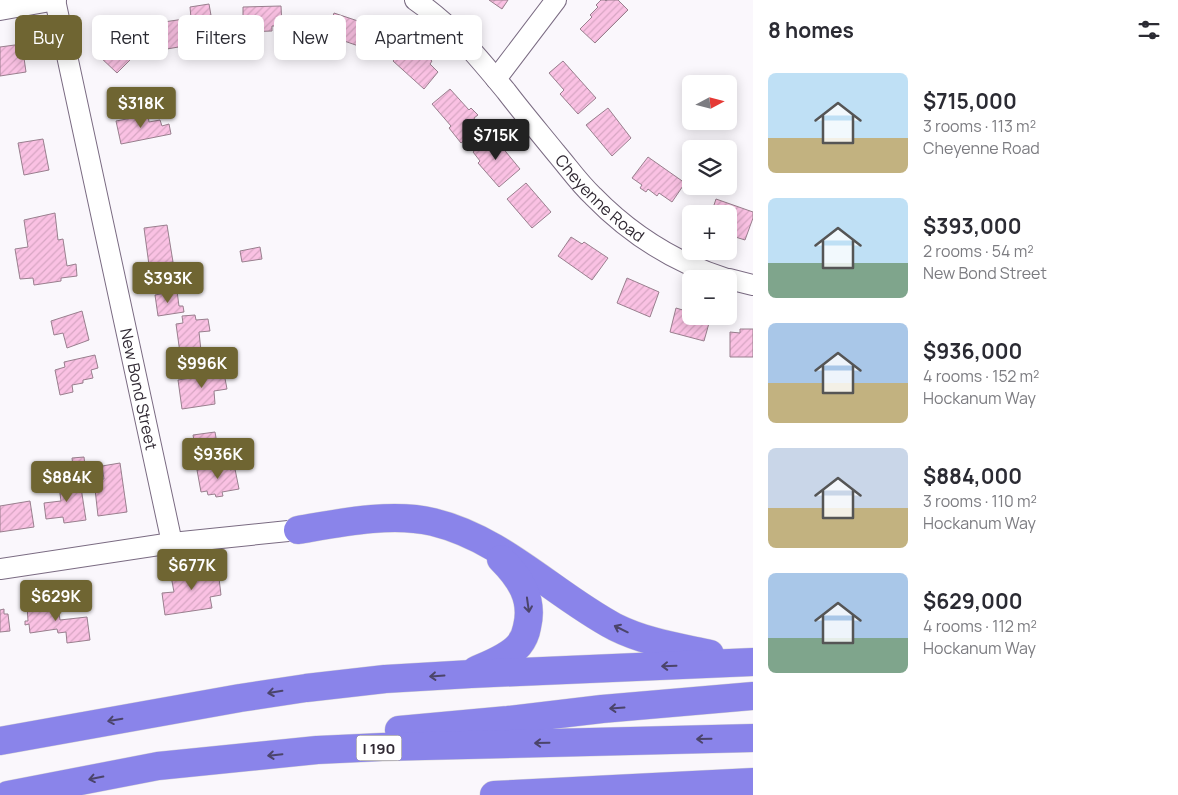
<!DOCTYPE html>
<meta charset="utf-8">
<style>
body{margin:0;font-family:Manrope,sans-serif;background:#f2f2f3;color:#2b2b33;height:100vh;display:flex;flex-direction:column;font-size:19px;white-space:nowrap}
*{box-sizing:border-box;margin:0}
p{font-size:16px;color:#7c7c81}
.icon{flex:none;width:28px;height:28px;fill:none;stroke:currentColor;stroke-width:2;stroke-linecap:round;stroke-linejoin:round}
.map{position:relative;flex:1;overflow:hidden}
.panel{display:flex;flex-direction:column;background:#fff;width:425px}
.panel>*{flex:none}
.banner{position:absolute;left:15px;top:15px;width:475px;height:45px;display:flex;gap:10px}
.needle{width:32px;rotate:83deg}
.fabs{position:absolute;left:682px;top:75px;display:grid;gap:10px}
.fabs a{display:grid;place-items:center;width:55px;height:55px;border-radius:8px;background:#fff;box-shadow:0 2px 12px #0003;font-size:25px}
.price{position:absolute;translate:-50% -42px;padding:0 11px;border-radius:5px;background:#6f6532;color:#fff;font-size:16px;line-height:32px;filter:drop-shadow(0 1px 2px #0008)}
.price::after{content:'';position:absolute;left:50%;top:30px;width:15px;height:11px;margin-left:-8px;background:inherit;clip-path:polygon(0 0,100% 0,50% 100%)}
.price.active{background:#222;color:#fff}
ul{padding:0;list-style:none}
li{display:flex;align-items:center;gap:15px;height:125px;padding:0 15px}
li span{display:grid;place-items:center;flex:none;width:140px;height:100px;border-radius:8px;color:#555}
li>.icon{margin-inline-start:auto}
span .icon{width:60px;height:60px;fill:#fffc;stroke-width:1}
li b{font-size:21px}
h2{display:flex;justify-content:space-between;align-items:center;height:60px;padding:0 15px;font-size:21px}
.pill{padding:0 18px;border-radius:8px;background:#fff;box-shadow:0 2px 12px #0003;font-size:18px;line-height:45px}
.pill.active{background:#6f6532;color:#fff}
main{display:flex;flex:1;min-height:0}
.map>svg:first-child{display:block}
</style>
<main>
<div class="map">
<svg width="753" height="795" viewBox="0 0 753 795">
<defs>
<pattern id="building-hatch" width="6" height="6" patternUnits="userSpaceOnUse" patternTransform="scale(1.25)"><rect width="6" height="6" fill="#fac1e3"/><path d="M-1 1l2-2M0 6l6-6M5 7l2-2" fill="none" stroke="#d7a6c3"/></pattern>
</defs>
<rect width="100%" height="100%" fill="#faf7fc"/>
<!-- building -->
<g fill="url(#building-hatch)" stroke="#997f8e">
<path d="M 489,0 L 508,0 L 502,9 Z"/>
<path d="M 601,0 L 605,0 L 606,1 L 607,0 L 618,0 L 628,10 L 595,43 L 580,29 L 592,17 L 590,15 L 598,7 L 596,5 Z"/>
<path d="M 209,4 L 215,38 L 195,41 L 196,44 L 161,50 L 157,23 L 191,18 L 190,7 Z"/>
<path d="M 281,6 L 282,26 L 272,26 L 272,31 L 243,32 L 243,7 Z"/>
<path d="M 334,13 L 361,22 L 362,18 L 370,21 L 369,25 L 378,27 L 370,50 L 327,35 Z"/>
<path d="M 128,27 L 146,44 L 117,73 L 99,56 L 110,45 L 108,43 L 117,33 L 119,35 Z"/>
<path d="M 410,42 L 432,61 L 430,64 L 438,72 L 424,89 L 393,61 Z"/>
<path d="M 22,44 L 26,72 L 0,76 L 0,47 Z"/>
<path d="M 563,61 L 596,98 L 578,114 L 560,94 L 564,90 L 549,73 Z"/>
<path d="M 450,89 L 469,110 L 471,108 L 478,115 L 474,118 L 478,124 L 475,128 L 479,132 L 474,136 L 472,134 L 461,143 L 449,128 L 451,126 L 432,104 Z"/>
<path d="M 161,92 L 164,104 L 155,105 L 152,93 Z"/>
<path d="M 608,108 L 631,138 L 612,156 L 586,125 Z"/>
<path d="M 148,115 L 149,122 L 160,120 L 162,126 L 169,124 L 171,134 L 121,144 L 116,121 Z"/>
<path d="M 492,135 L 520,169 L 499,187 L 478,163 L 480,161 L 473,152 Z"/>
<path d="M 43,139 L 49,170 L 24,175 L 18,143 Z"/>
<path d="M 648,157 L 685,183 L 672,202 L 659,193 L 657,196 L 648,189 L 646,192 L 640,188 L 642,185 L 632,178 Z"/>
<path d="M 526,183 L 551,212 L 532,228 L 507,199 Z"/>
<path d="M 716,199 L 753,212 L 753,218 L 745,240 L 729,235 L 729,214 L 711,214 Z"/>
<path d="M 55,213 L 58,240 L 63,239 L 67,266 L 76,264 L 77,276 L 61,278 L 61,281 L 34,285 L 33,278 L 20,279 L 15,249 L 28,247 L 24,220 Z"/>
<path d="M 167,225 L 173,262 L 149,265 L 144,228 Z"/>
<path d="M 571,237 L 582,244 L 584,242 L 608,258 L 592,280 L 558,256 Z"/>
<path d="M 260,247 L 262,259 L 242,262 L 240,251 Z"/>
<path d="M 627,278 L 659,292 L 650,317 L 617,303 Z"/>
<path d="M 177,291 L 179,306 L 183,306 L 184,312 L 158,316 L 155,295 Z"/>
<path d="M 676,308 L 686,311 L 687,308 L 691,309 L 691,316 L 711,316 L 704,341 L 670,332 Z"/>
<path d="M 82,311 L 89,340 L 67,348 L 63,333 L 54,335 L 51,321 Z"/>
<path d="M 195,315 L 196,320 L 208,319 L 210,331 L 199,332 L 201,351 L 180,353 L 176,324 L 183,323 L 182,316 Z"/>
<path d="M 740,329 L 753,329 L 753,357 L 730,357 L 730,332 L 740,333 Z"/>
<path d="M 95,355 L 98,368 L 91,370 L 93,378 L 83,380 L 83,383 L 72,385 L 73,392 L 60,395 L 55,370 L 65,367 L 64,362 Z"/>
<path d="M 223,368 L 227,389 L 214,391 L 215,404 L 182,409 L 178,380 L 210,375 L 209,370 Z"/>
<path d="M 215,432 L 219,455 L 197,458 L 193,435 Z"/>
<path d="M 84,457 L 86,475 L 74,477 L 72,458 Z"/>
<path d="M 98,463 L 100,477 L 92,478 L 90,465 Z"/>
<path d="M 120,463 L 127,512 L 98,516 L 94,480 L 104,479 L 102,466 Z"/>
<path d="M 229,464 L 230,470 L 235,469 L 239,489 L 222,492 L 223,496 L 216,497 L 215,494 L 208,495 L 207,491 L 201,492 L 197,470 Z"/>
<path d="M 71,477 L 71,482 L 80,481 L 86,520 L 64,523 L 63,517 L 46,519 L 44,503 L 61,501 L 58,479 Z"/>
<path d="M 30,501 L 34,527 L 0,532 L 0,506 Z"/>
<path d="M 208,563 L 210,571 L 218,570 L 221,595 L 210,597 L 212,608 L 165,615 L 162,593 L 174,592 L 171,576 L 197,572 L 196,565 Z"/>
<path d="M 57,601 L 60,620 L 87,617 L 90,640 L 67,643 L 66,632 L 58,633 L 57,629 L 30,633 L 29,624 L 25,625 L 25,621 L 28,621 L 27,605 Z"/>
<path d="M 4,609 L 4,614 L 8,614 L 10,631 L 0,632 L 0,610 Z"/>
</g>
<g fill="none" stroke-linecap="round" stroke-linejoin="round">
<!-- street casing -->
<g stroke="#7a6b82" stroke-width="22">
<g id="street">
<path id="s1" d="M 55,0 L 172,543"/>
<path id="s2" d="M 415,0 C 453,26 477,56 506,91 C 522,112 539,132 556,153 C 568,167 579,183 593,196 C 630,234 676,263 727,279"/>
<path d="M 0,10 L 56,0"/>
<path d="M 496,79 L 556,0"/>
<path d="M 729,279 L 753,285"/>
<path d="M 0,569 L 172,543 L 298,530"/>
</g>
</g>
<!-- highway casing -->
<g stroke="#d6d4d6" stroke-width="29">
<g id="highway">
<path d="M 298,530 C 339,523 391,512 433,522 C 503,539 553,594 615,627 C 645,642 678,647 710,654"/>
<path d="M 476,670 C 490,664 509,657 519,645 C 523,640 526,633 527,627 C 534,599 520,578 501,559"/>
<path d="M 399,730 L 508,720 L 602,709 L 753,696"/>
<path d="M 0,741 L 240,698 L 306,688 L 385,679 L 471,674 L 753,662"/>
<path d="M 8,795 L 158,766 L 317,750 L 382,747 L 753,738"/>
<path d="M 494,795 L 753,782"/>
</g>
</g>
<!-- street -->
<use href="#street" stroke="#fff" stroke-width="20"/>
<!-- highway -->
<use href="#highway" stroke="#8a84ea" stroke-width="28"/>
</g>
<!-- one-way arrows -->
<defs><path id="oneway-shaft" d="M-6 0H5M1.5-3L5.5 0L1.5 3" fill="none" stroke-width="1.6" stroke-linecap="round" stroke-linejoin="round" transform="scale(1.25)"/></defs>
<g stroke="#4b446a">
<use href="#oneway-shaft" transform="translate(528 605) rotate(82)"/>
<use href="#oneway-shaft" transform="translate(621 629) rotate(-154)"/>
<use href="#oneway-shaft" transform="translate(669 666) rotate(178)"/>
<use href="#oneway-shaft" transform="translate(437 676) rotate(176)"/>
<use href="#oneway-shaft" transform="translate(275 692) rotate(171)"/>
<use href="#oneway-shaft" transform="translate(617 708) rotate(176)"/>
<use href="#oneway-shaft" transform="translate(115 720) rotate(170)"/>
<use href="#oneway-shaft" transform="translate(704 739) rotate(179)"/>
<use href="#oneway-shaft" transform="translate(542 743) rotate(179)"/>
<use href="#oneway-shaft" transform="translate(275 755) rotate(174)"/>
<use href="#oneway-shaft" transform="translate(96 778) rotate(169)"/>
</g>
<g text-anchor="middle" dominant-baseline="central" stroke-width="4" stroke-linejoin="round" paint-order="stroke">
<!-- shield labels -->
<rect fill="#fff" stroke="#6e6970" stroke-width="1" x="356.5" y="735.5" width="45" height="25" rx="4"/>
<g font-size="15" font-weight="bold" fill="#302933">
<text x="379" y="748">I 190</text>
</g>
<!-- street labels -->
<g font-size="16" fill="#302933" stroke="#fff">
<text stroke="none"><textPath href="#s2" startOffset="272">Cheyenne Road</textPath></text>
<text stroke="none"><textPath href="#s1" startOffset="398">New Bond Street</textPath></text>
</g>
</g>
</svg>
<div class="fabs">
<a><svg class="needle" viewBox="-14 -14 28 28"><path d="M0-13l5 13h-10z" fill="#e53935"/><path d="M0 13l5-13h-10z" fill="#7c7c81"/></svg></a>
<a><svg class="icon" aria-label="layers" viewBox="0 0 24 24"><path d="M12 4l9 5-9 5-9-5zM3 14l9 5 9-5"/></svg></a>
<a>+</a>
<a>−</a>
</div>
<b class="price" style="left:141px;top:129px">$318K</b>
<b class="price active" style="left:496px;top:161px">$715K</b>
<b class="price" style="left:168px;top:304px">$393K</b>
<b class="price" style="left:202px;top:389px">$996K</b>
<b class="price" style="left:218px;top:480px">$936K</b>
<b class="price" style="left:67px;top:503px">$884K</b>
<b class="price" style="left:192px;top:591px">$677K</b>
<b class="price" style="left:56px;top:622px">$629K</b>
<div class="banner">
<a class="pill active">Buy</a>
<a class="pill">Rent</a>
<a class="pill">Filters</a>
<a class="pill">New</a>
<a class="pill">Apartment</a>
</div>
</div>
<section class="panel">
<h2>8 homes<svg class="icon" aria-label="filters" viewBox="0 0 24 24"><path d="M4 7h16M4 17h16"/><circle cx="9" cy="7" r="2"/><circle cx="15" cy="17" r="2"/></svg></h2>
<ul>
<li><span style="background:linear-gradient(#bfe0f5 65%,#c2b280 0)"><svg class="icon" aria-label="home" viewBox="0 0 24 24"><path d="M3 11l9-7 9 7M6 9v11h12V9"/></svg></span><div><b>$715,000</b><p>3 rooms · 113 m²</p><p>Cheyenne Road</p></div></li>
<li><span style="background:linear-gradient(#bfe0f5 65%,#7fa58c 0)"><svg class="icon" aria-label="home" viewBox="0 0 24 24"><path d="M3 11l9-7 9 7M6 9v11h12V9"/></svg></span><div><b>$393,000</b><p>2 rooms · 54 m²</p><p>New Bond Street</p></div></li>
<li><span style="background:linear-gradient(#a9c7e8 60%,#c2b280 0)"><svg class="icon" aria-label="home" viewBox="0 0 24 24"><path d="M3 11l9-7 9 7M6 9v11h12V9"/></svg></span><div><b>$936,000</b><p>4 rooms · 152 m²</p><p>Hockanum Way</p></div></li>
<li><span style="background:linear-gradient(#c9d6e8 60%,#c2b280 0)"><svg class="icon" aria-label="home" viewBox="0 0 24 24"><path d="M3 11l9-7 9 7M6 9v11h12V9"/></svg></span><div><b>$884,000</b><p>3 rooms · 110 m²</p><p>Hockanum Way</p></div></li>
<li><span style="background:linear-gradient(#a9c7e8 65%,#7fa58c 0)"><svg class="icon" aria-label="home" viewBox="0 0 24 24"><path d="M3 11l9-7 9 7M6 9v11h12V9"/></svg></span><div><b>$629,000</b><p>4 rooms · 112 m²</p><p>Hockanum Way</p></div></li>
</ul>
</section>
</main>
